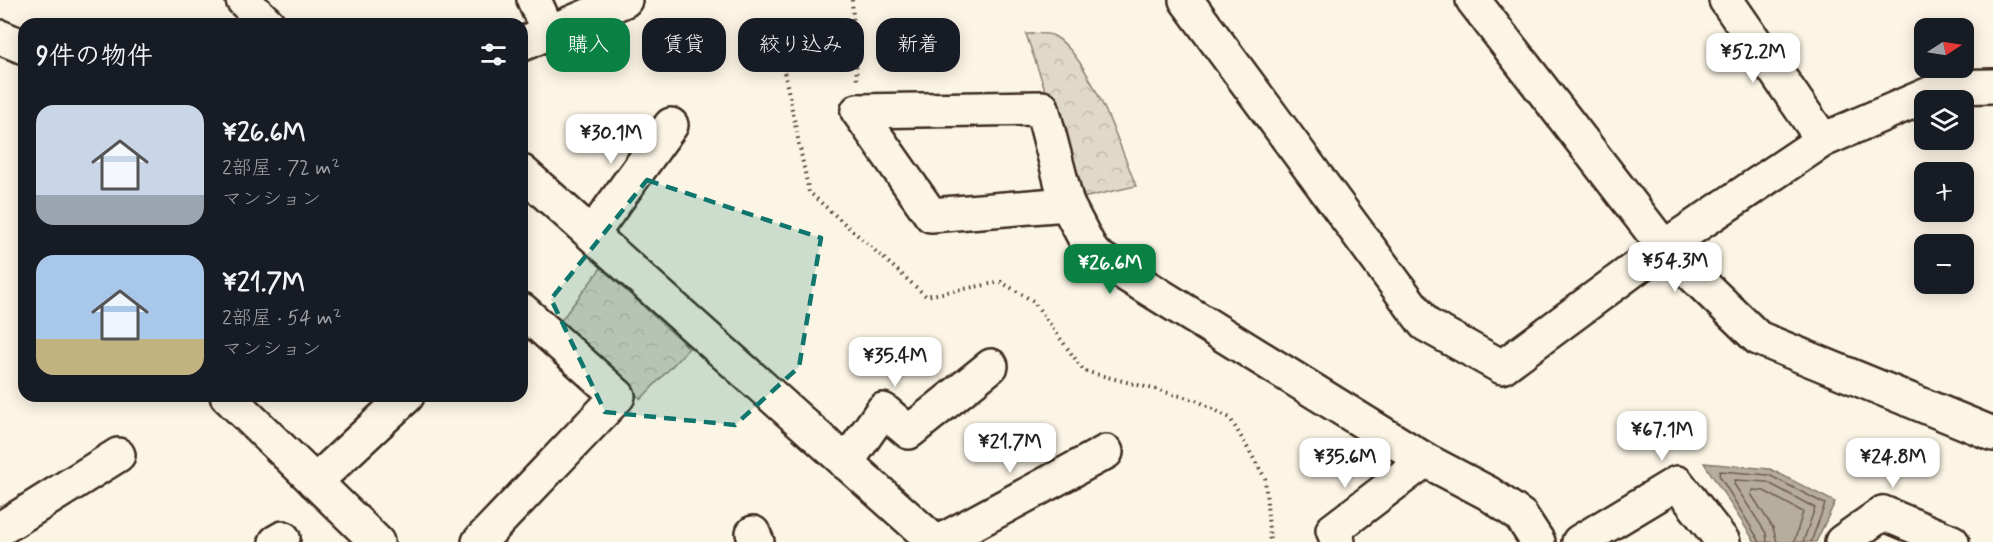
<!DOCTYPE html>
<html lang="ja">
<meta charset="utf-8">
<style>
body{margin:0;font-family:Mynerve,"Klee One",sans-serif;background:#242831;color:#f1f3f6;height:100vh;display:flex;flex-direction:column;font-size:22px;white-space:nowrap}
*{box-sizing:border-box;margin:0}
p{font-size:20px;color:#9ea1a6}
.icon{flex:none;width:33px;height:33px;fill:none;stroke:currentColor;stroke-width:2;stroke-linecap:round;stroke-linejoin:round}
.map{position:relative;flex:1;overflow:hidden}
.drawer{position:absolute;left:18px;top:18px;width:510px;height:384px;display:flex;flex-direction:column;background:#171b24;border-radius:18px;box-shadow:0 3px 15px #0003}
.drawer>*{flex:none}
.banner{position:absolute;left:546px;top:18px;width:570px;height:54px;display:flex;gap:12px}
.needle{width:39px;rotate:78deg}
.controls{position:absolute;left:1914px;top:18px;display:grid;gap:12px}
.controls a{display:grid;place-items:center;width:60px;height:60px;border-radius:12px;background:#171b24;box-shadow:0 3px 15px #0003;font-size:30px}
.price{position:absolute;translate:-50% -51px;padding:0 14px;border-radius:12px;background:#fff;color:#222;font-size:20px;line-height:39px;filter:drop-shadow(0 2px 3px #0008)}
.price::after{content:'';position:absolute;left:50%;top:36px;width:18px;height:14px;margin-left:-9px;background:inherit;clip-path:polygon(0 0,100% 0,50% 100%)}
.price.selected{background:#0b8043;color:#fff}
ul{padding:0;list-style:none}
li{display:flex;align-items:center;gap:18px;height:150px;padding:0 18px}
li span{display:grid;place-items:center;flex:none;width:168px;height:120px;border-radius:18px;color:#555}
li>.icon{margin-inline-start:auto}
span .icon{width:72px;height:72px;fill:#fffc;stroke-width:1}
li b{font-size:26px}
h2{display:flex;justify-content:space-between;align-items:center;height:72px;padding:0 18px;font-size:26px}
.tag{padding:0 21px;border-radius:18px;background:#171b24;box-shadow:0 3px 15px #0003;font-size:21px;line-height:54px}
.tag.selected{background:#0b8043;color:#fff}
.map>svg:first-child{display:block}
</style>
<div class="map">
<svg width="1993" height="542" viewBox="0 0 1993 542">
<defs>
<pattern id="park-crowns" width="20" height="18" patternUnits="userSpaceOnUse" patternTransform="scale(1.5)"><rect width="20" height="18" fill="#e0d8c8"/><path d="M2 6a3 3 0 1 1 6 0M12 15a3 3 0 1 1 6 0" fill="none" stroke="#c1baab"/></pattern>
</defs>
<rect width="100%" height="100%" fill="#fcf5e5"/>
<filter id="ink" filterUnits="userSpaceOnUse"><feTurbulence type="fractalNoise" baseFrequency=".0167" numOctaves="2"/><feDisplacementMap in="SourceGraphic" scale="12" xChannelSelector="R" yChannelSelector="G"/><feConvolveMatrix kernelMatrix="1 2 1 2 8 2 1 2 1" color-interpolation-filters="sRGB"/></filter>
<g filter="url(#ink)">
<!-- park -->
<g fill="url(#park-crowns)" stroke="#8e8173" stroke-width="1.5">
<path d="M 1026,34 C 1034,34 1047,32 1054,36 C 1089,55 1121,148 1136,186 L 1082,198 Z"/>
<path d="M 601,268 L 689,348 L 641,399 L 559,323 Z"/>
</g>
<!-- water -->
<path fill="#b7ad9e" stroke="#85796b" stroke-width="1.5" d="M 1704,463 L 1770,469 L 1835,502 L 1816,542 L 1755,542 Z"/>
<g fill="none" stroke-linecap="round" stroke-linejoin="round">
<!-- shore -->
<g stroke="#6d5e51" stroke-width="1.5">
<path d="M 1760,542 L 1719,475 L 1720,471 L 1769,475 L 1825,504 L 1811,542"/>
<path d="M 1767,542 L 1766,533 L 1734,484 L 1735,480 L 1767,482 L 1815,508 L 1803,542"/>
<path d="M 1777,542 L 1773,528 L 1751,494 L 1753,490 L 1764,491 L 1803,512 L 1794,542"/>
</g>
<!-- minor casing -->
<g stroke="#3b2a1e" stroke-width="38">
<g id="minor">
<path d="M 243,0 L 268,24"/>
<path d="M 534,0 L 549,33"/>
<path d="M 1186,0 L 1425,324 L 1502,367 L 1664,247 L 1823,140 L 1946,87 L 1993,86"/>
<path d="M 1473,0 L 1664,247 L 1758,338 L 1993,434"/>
<path d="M 1726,0 L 1823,140"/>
<path d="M 0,37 L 24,47"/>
<path d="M 522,44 L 625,0"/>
<path d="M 858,111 L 1042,108 L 1067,204 L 1093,254 L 1425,460 L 1488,493 L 1521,516 L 1538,542"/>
<path d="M 858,111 L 931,215 L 1067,204"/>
<path d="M 522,172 L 935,542"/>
<path d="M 592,234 L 671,125"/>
<path d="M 227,396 L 377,542"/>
<path d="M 846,463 L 883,410 L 909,432 L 991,366"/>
<path d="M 315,482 L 407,396"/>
<path d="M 0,529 L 118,455"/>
<path d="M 753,533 L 757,542"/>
<path d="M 276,542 L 283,538"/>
<path d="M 479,542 L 618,396 L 522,310"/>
<path d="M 939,542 L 1106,452"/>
<path d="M 1338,542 L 1333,530 L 1425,460"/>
<path d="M 1579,542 L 1677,483 L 1723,542"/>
<path d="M 1842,542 L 1883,513 L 1952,542"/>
</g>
</g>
<!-- path -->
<g stroke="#3b2a1e" stroke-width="4" stroke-dasharray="1.5 4.5" stroke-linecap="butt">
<path d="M 852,0 L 857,80"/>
<path d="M 782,61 L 809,192 L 926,296 L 1001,282 L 1033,301 L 1084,371 L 1196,400 L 1230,418 L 1265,478 L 1270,542"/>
</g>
<!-- minor -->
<use href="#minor" stroke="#fcf5e5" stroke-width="33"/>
</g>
</g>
<!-- marked area -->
<path fill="#0f766e" fill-opacity="0.2" stroke="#0f766e" stroke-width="4.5" stroke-dasharray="12 8" stroke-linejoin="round" d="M 647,180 L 821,238 L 799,367 L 735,425 L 605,412 L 551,299 Z"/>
</svg>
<div class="controls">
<a><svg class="needle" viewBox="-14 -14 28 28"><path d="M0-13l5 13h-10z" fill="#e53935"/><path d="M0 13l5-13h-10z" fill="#9ea1a6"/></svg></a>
<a><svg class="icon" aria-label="layers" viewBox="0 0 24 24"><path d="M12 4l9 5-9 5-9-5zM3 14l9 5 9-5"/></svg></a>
<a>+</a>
<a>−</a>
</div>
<b class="price" style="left:1753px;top:84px">¥52.2M</b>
<b class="price" style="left:611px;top:165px">¥30.1M</b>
<b class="price" style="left:1675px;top:293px">¥54.3M</b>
<b class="price selected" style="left:1110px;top:295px">¥26.6M</b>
<b class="price" style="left:895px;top:388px">¥35.4M</b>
<b class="price" style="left:1662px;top:462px">¥67.1M</b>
<b class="price" style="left:1010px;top:474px">¥21.7M</b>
<b class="price" style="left:1345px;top:489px">¥35.6M</b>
<b class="price" style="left:1893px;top:489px">¥24.8M</b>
<div class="banner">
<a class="tag selected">購入</a>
<a class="tag">賃貸</a>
<a class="tag">絞り込み</a>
<a class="tag">新着</a>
</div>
<section class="drawer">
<h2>9件の物件<svg class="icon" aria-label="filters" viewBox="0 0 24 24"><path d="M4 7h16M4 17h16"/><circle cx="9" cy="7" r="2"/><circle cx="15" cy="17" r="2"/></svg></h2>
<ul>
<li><span style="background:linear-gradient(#c9d6e8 75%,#9aa5b1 0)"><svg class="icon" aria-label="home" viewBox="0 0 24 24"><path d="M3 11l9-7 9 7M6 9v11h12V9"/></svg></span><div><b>¥26.6M</b><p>2部屋 · 72 m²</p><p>マンション</p></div></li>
<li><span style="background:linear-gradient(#a9c7e8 70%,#c2b280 0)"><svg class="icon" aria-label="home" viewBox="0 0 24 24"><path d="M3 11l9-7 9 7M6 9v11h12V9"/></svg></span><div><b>¥21.7M</b><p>2部屋 · 54 m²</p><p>マンション</p></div></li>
</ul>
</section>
</div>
